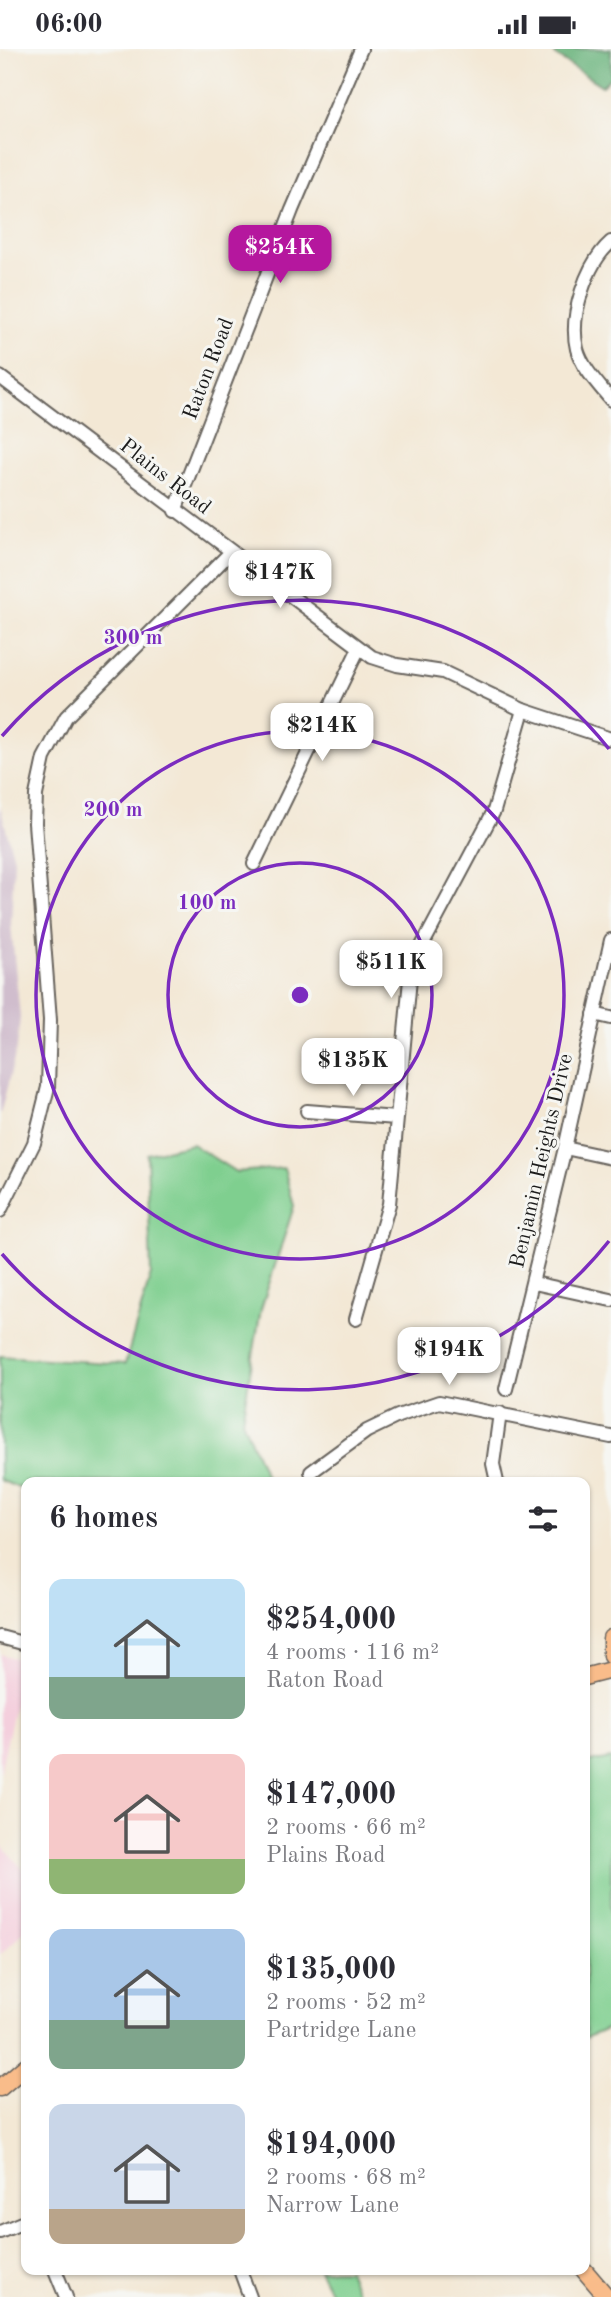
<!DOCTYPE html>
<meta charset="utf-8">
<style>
body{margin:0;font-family:"Old Standard TT",serif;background:#f2f2f3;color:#2b2b33;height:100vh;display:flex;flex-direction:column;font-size:26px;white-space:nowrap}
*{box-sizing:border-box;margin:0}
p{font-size:23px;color:#7c7c81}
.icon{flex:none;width:38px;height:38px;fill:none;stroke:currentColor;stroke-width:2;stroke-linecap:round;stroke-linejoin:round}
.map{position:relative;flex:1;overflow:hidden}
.sheet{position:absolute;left:21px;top:1428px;width:569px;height:798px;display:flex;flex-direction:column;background:#fff;border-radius:14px;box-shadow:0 2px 5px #0004}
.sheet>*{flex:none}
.price{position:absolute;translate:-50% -60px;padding:0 16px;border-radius:14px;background:#fff;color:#222;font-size:23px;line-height:46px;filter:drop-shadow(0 2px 4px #0008)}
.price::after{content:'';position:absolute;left:50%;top:42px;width:21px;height:16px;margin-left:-10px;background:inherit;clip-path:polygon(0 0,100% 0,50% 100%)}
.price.active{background:#b5179e;color:#fff}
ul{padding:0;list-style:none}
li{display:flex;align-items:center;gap:21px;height:175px;padding:0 28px}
li span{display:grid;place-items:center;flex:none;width:196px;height:140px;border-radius:14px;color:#555}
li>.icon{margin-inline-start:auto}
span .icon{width:84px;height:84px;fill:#fffc;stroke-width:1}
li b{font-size:30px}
h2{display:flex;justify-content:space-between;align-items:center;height:84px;padding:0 28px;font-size:30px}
.status{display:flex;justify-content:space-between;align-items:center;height:49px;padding:0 35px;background:#fff;direction:ltr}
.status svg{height:19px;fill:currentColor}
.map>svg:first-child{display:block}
</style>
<div class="status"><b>06:00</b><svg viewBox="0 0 49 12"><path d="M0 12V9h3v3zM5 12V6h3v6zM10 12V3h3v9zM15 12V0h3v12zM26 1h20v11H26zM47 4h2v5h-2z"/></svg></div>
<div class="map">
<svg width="611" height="2248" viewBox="0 0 611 2248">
<rect width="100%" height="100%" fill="#f6f6f2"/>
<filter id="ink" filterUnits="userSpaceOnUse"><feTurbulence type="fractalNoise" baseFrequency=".0143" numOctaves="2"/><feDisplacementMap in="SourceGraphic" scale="14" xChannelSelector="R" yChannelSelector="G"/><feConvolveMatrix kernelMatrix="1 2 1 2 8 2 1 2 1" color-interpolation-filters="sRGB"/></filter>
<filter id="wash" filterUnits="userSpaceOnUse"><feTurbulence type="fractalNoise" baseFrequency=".00686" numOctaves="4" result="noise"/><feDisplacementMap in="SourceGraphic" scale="28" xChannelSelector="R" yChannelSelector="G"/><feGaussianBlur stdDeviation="1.57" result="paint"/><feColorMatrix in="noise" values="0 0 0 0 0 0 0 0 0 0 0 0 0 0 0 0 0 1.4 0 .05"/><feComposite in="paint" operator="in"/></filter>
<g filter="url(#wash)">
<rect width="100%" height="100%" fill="#f3e8d5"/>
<!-- built -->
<g fill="#f4cfdd">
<path d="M 0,1605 L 25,1612 L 0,1724 Z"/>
<path d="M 0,1794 L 26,1824 L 26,1881 L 0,1906 Z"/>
</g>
<!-- industrial -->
<path fill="#d0bdcd" d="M 0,757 L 14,810 L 11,876 L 20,968 L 17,998 L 0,1066 Z"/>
<!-- green -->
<g fill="#7fcf8f" stroke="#4e7656" stroke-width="2">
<path d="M 192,1095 L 236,1123 L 284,1119 L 294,1157 L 261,1260 L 242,1371 L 268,1433 L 26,1433 L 26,1442 L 0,1431 L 0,1307 L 125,1315 L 151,1225 L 147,1105 Z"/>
<path d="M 611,1709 L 611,1978 L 585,1989 L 585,1714 Z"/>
<path d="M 319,2221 L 348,2221 L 359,2248 L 333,2248 Z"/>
</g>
<!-- forest -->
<path fill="#67b27a" stroke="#42674b" stroke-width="2" d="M 553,0 L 611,0 L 611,28 L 602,37 L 556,7 Z"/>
</g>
<g filter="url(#ink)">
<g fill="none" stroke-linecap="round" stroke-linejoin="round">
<!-- minor casing -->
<g stroke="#67635d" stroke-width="16">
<g id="minor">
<path d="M 611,193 C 586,215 569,267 577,300 C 582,319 599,336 611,351"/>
<path d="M 0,328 L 372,608 L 397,616 L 443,623 L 523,661 L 611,690"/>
<path d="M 175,462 L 292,161 L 361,0"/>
<path d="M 254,815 L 359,599"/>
<path d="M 594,965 L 611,969"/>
<path d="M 307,1062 L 396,1069"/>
<path d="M 565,1099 L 611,1109"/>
<path d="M 0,1162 L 34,1094 L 48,1038 L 50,971 L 35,774 L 36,746 L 44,709 L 66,668 L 231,503"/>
<path d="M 534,1234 L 611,1251"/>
<path d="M 356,1270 L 389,1155 L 410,930 L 422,897 L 494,762 L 523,661"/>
<path d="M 506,1340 L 565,1099 L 611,891"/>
<path d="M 311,1423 L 367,1382 L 398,1367 L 439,1353 L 611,1388"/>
<path d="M 497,1433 L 493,1415 L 500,1364"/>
<path d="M 0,1588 L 26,1595"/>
<path d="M 0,2183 L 26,2172"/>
<path d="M 55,2221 L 66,2248"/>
<path d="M 240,2221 L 250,2248"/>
</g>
</g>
<!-- major casing -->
<g stroke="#67635d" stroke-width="19">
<g id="major">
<path d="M 611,1589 L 611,1607"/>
<path d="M 584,1628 L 611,1621"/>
<path d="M 0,2039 L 26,2017"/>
<path d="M 584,2221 L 607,2248"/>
</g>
</g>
<!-- minor -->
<use href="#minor" stroke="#fff" stroke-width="12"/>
<!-- major -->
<use href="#major" stroke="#f9bc8a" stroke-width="16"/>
</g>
</g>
<!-- distance rings -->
<g fill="none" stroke="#7b2cbf" stroke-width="3.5">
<circle cx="300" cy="946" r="132"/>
<circle cx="300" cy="946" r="264"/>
<path d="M609 1192A395 395 0 0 1 2 1205M2 687A395 395 0 0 1 609 700"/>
</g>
<g text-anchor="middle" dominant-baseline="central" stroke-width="6" stroke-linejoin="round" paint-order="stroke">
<!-- street labels -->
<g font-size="21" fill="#1c1c1c" stroke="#f6f6f2">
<text transform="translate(209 320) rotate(-69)">Raton Road</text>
<text transform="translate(165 428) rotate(38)">Plains Road</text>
<text transform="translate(542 1112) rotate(-77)">Benjamin Heights Drive</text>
</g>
</g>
<circle cx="300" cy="946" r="10" fill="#7b2cbf" stroke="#f6f6f2" stroke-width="3.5"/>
<g font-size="21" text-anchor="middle" font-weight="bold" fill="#7b2cbf" stroke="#f6f6f2" stroke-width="6" stroke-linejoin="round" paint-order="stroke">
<text x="133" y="595">300 m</text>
<text x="113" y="767">200 m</text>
<text x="207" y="860">100 m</text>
</g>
</svg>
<b class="price active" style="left:280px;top:236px">$254K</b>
<b class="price" style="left:280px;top:561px">$147K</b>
<b class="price" style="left:322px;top:714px">$214K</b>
<b class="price" style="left:391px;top:951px">$511K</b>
<b class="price" style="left:353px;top:1049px">$135K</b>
<b class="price" style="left:449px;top:1338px">$194K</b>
<section class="sheet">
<h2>6 homes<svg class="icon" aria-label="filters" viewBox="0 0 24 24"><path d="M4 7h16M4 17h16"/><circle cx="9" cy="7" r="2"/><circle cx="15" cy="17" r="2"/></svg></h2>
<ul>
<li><span style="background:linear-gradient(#bfe0f5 70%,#7fa58c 0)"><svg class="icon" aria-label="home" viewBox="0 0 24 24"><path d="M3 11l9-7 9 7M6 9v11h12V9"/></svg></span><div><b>$254,000</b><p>4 rooms · 116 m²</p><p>Raton Road</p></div></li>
<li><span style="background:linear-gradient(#f6c9c9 75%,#8fb573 0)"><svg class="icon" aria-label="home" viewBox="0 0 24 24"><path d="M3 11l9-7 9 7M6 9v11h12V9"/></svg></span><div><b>$147,000</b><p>2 rooms · 66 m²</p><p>Plains Road</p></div></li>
<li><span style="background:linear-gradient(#a9c7e8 65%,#7fa58c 0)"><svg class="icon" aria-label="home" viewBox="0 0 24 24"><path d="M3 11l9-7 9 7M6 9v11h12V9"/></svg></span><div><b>$135,000</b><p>2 rooms · 52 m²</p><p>Partridge Lane</p></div></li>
<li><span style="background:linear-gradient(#c9d6e8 75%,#b9a48a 0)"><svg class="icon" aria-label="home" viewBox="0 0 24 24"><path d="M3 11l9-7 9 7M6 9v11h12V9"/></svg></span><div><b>$194,000</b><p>2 rooms · 68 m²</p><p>Narrow Lane</p></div></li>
</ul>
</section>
</div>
